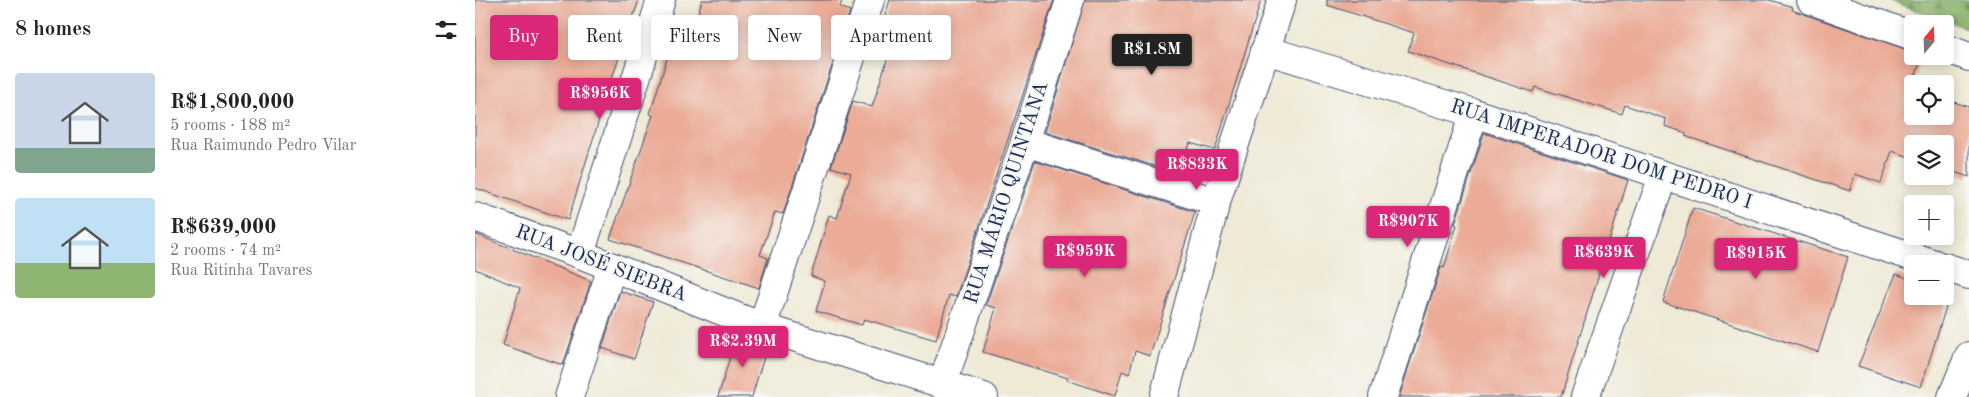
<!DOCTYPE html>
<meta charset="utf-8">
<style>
body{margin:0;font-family:"Old Standard TT",serif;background:#f2f2f2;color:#222;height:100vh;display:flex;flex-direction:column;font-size:19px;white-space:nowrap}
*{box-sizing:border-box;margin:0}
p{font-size:16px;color:#767676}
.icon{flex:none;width:28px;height:28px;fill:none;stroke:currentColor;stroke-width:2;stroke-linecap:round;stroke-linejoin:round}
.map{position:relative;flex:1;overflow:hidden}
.details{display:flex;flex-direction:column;background:#fff;width:475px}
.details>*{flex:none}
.top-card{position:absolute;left:15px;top:15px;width:475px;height:45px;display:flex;gap:10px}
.needle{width:32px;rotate:19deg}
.fabs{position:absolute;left:1429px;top:15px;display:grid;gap:10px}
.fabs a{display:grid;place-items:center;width:50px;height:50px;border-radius:5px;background:#fff;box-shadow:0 2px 12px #0003;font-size:25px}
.price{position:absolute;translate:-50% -42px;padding:0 11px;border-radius:5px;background:#db2777;color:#fff;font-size:16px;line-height:32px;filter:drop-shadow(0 1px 2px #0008)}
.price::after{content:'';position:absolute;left:50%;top:30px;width:15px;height:11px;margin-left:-8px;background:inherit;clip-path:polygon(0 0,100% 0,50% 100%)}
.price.on{background:#222;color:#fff}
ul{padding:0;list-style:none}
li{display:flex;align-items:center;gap:15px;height:125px;padding:0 15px}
li span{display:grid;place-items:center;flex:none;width:140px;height:100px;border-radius:5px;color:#555}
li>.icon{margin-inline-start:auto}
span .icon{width:60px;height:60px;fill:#fffc;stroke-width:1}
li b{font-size:21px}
h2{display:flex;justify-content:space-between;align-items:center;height:60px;padding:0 15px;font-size:21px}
.chip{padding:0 18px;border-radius:5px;background:#fff;box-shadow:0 2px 12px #0003;font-size:18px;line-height:45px}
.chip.on{background:#db2777;color:#fff}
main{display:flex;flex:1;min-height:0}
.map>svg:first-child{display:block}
</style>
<main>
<section class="details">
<h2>8 homes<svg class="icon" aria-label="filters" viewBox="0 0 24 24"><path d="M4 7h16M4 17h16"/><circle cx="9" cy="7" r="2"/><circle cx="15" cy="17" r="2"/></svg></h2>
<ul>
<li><span style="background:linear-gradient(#c9d6e8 75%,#7fa58c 0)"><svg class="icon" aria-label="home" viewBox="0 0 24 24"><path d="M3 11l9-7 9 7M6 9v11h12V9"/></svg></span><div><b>R$1,800,000</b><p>5 rooms · 188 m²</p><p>Rua Raimundo Pedro Vilar</p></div></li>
<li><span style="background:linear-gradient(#bfe0f5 65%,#8fb573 0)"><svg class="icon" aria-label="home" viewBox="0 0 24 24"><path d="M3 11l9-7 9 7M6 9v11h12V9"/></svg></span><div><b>R$639,000</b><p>2 rooms · 74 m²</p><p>Rua Ritinha Tavares</p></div></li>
</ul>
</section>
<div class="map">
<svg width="1494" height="397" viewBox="0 0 1494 397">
<defs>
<pattern id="forest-firs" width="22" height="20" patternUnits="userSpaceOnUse" patternTransform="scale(1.25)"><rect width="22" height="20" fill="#84ae66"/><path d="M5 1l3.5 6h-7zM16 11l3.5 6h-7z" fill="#6b8e57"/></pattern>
</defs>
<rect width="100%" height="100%" fill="#f6f6f2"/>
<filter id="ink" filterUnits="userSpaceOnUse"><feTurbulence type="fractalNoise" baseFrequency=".02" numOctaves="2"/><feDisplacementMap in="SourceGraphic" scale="10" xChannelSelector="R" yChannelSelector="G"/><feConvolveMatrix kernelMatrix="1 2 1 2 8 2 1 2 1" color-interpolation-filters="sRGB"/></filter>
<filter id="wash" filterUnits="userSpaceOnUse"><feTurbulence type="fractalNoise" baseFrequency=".0096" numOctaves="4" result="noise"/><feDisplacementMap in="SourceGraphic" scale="20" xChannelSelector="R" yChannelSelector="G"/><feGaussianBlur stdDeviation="1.12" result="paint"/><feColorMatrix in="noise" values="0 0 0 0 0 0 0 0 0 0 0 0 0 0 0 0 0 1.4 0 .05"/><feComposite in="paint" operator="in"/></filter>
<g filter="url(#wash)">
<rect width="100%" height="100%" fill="#efead6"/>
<!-- forest -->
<path fill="url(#forest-firs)" stroke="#506e62" d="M 1413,0 L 1494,0 L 1494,29 Z"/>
<g id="blocks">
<!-- building -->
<g fill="#ebab96">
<path d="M 0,0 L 164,0 L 136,81 L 93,220 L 0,188 Z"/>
<path d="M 227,0 L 367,0 L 365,7 L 375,11 L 308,214 L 300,212 L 285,255 L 293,258 L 284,288 L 135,239 L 178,115 L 175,114 L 195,49 L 211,53 Z"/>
<path d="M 415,0 L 579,0 L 481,297 L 474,295 L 461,340 L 389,319 L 387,325 L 341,311 L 350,281 L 336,276 L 354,215 L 362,218 L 376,173 L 356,167 L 378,101 L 397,107 L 416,48 L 397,43 L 404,23 L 407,25 Z"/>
<path d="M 610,0 L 786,0 L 740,150 L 715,143 L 705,174 L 570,132 Z"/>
<path d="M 852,0 L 1294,0 L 1318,7 L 1317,10 L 1436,51 L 1433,59 L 1445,63 L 1436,88 L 1438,116 L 1470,116 L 1470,99 L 1494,107 L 1494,177 L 1470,169 L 1470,144 L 1438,144 L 1438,158 L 1417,151 L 1406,183 L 1380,174 L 1375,191 L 1210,136 L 1211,133 L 1190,126 L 1191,119 L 1150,105 L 1147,114 L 1060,87 L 1058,92 L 933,51 L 939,33 L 852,5 Z"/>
<path d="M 1009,133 L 1153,180 L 1086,397 L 924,397 L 966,267 L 969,268 L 982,225 L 980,224 Z"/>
<path d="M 560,161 L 720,212 L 675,356 L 660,351 L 654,374 L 647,371 L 640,396 L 592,380 L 593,378 L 508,352 L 521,308 L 511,305 Z"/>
<path d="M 1218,208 L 1373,257 L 1343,352 L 1188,302 Z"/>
<path d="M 0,234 L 116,281 L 88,365 L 28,345 L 45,288 L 0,269 Z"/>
<path d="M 1421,274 L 1438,280 L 1438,296 L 1470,296 L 1470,292 L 1475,294 L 1446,387 L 1383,366 Z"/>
<path d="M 145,291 L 178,302 L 159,359 L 127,348 Z"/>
<path d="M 262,334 L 293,345 L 283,376 L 277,397 L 243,397 Z"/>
</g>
</g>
</g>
<g filter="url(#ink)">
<use href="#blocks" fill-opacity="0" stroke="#3b4b70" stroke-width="1"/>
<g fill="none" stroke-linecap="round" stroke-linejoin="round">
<!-- minor casing -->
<g stroke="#3b4b70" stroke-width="30">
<g id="minor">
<path d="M 1336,0 L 1438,36"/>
<path d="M 1470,48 L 1494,57"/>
<path d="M 790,50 L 999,113 L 1460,264"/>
<path d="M 550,142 L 741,202"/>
<path d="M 0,217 L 105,254 L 287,327 L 509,397"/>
<path d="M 105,254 L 186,0"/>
<path d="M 1470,267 L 1494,275"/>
<path d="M 287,327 L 395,0"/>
<path d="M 467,385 L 550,142 L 595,0"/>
<path d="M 94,397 L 137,267"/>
<path d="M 689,397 L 741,202 L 807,0"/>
<path d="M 908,397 L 999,113"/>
<path d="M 1110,397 L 1188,176"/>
<path d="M 1477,397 L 1494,356"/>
</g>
</g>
<!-- minor -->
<use href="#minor" stroke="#fff" stroke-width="28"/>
</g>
</g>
<g text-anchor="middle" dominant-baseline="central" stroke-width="4" stroke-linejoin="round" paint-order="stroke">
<!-- street labels -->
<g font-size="20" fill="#1b2f5e" stroke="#f6f6f2">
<text transform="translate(1126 155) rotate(18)">RUA IMPERADOR DOM PEDRO I</text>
<text transform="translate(532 193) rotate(-72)">RUA MÁRIO QUINTANA</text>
<text transform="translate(126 264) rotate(21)">RUA JOSÉ SIEBRA</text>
</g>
</g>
</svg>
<div class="fabs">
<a><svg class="needle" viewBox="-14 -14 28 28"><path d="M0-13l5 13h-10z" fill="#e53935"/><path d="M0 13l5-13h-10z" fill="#767676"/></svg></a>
<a><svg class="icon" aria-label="locate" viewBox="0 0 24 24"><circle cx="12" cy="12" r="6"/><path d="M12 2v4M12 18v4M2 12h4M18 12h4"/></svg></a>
<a><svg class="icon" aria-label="layers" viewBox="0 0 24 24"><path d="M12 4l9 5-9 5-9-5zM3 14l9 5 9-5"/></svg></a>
<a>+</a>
<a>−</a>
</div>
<b class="price on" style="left:677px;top:76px">R$1.8M</b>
<b class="price" style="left:125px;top:120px">R$956K</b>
<b class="price" style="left:722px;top:191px">R$833K</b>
<b class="price" style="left:933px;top:248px">R$907K</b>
<b class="price" style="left:610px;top:278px">R$959K</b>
<b class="price" style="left:1129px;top:279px">R$639K</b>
<b class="price" style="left:1281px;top:280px">R$915K</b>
<b class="price" style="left:268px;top:368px">R$2.39M</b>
<div class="top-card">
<a class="chip on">Buy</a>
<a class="chip">Rent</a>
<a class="chip">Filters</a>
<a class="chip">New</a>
<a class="chip">Apartment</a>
</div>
</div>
</main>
